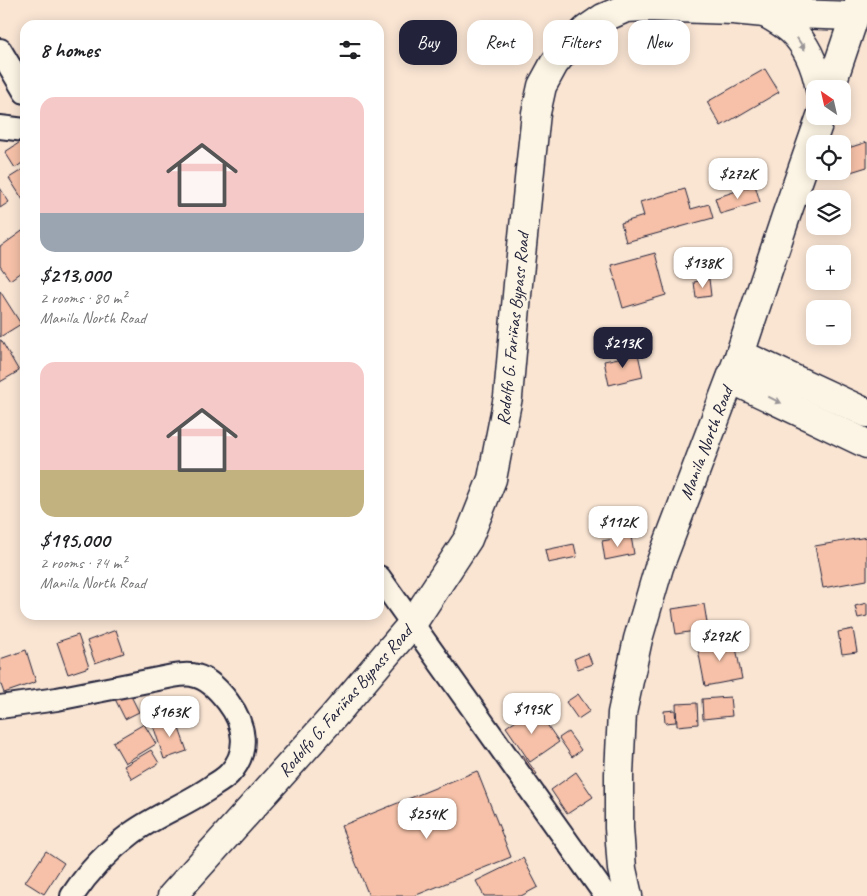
<!DOCTYPE html>
<meta charset="utf-8">
<style>
body{margin:0;font-family:Caveat,sans-serif;background:#f2f2f2;color:#202124;height:100vh;display:flex;flex-direction:column;font-size:19px;white-space:nowrap}
*{box-sizing:border-box;margin:0}
p{font-size:16px;color:#757577}
.icon{flex:none;width:28px;height:28px;fill:none;stroke:currentColor;stroke-width:2;stroke-linecap:round;stroke-linejoin:round}
.map{position:relative;flex:1;overflow:hidden}
.side{position:absolute;left:20px;top:20px;width:364px;height:600px;display:flex;flex-direction:column;background:#fff;border-radius:15px;box-shadow:0 2px 12px #0003}
.side>*{flex:none}
.top-card{position:absolute;left:399px;top:20px;width:392px;height:45px;display:flex;gap:10px}
.needle{width:32px;rotate:326deg}
.controls{position:absolute;left:806px;top:80px;display:grid;gap:10px}
.controls a{display:grid;place-items:center;width:45px;height:45px;border-radius:10px;background:#fff;box-shadow:0 2px 12px #0003;font-size:25px}
.price{position:absolute;translate:-50% -42px;padding:0 11px;border-radius:10px;background:#fff;color:#222;font-size:16px;line-height:32px;filter:drop-shadow(0 1px 2px #0008)}
.price::after{content:'';position:absolute;left:50%;top:30px;width:15px;height:11px;margin-left:-8px;background:inherit;clip-path:polygon(0 0,100% 0,50% 100%)}
.price.current{background:#22223b;color:#fff}
ul{padding:0;list-style:none}
li{display:grid;align-content:center;gap:10px;height:265px;padding:0 20px}
li span{display:grid;place-items:center;height:155px;border-radius:15px;color:#555}
li>.icon{margin-inline-start:auto}
span .icon{width:90px;height:90px;fill:#fffc;stroke-width:1}
li b{font-size:21px}
h2{display:flex;justify-content:space-between;align-items:center;height:60px;padding:0 20px;font-size:21px}
.tag{padding:0 18px;border-radius:15px;background:#fff;box-shadow:0 2px 12px #0003;font-size:18px;line-height:45px}
.tag.current{background:#22223b;color:#fff}
.map>svg:first-child{display:block}
</style>
<div class="map">
<svg width="867" height="896" viewBox="0 0 867 896">
<rect width="100%" height="100%" fill="#fae5d3"/>
<filter id="ink" filterUnits="userSpaceOnUse"><feTurbulence type="fractalNoise" baseFrequency=".02" numOctaves="2"/><feDisplacementMap in="SourceGraphic" scale="10" xChannelSelector="R" yChannelSelector="G"/><feConvolveMatrix kernelMatrix="1 2 1 2 8 2 1 2 1" color-interpolation-filters="sRGB"/></filter>
<g filter="url(#ink)">
<!-- building -->
<g fill="#f6c1a8" stroke="#22223b">
<path d="M 765,69 L 779,92 L 721,126 L 707,102 Z"/>
<path d="M 25,139 L 25,161 L 15,168 L 5,152 Z"/>
<path d="M 867,142 L 867,167 L 841,175 L 840,171 L 842,171 L 842,150 Z"/>
<path d="M 25,168 L 25,198 L 23,200 L 9,178 Z"/>
<path d="M 755,185 L 760,202 L 720,214 L 715,198 Z"/>
<path d="M 0,188 L 9,202 L 0,208 Z"/>
<path d="M 685,189 L 691,209 L 709,204 L 713,218 L 626,242 L 621,223 L 644,216 L 640,202 Z"/>
<path d="M 25,229 L 25,269 L 10,280 L 0,266 L 0,247 Z"/>
<path d="M 655,253 L 666,295 L 623,308 L 611,265 Z"/>
<path d="M 719,259 L 721,273 L 691,278 L 688,264 Z"/>
<path d="M 709,279 L 711,296 L 696,298 L 694,282 Z"/>
<path d="M 0,291 L 21,324 L 0,337 Z"/>
<path d="M 0,340 L 1,340 L 19,371 L 0,382 Z"/>
<path d="M 638,354 L 643,377 L 609,385 L 604,361 Z"/>
<path d="M 631,536 L 634,554 L 605,560 L 602,541 Z"/>
<path d="M 867,537 L 867,580 L 823,588 L 815,546 Z"/>
<path d="M 574,544 L 577,557 L 548,563 L 545,550 Z"/>
<path d="M 867,603 L 867,616 L 858,618 L 855,606 Z"/>
<path d="M 704,604 L 708,629 L 676,634 L 672,609 Z"/>
<path d="M 853,629 L 857,652 L 842,654 L 838,632 Z"/>
<path d="M 116,630 L 124,653 L 95,663 L 87,641 Z"/>
<path d="M 78,635 L 89,667 L 68,674 L 57,642 Z"/>
<path d="M 734,637 L 742,679 L 705,686 L 697,644 Z"/>
<path d="M 26,650 L 36,682 L 4,693 L 0,682 L 0,659 Z"/>
<path d="M 588,653 L 592,664 L 578,669 L 574,659 Z"/>
<path d="M 129,692 L 139,712 L 125,719 L 115,699 Z"/>
<path d="M 578,694 L 590,711 L 578,719 L 566,702 Z"/>
<path d="M 730,697 L 732,716 L 703,719 L 702,699 Z"/>
<path d="M 697,703 L 698,724 L 677,726 L 676,704 Z"/>
<path d="M 535,707 L 559,742 L 530,762 L 506,727 Z"/>
<path d="M 675,710 L 676,722 L 665,723 L 664,711 Z"/>
<path d="M 175,717 L 187,751 L 164,759 L 153,725 Z"/>
<path d="M 144,724 L 156,744 L 125,763 L 113,742 Z"/>
<path d="M 568,732 L 581,750 L 572,757 L 559,738 Z"/>
<path d="M 151,750 L 159,763 L 132,779 L 124,766 Z"/>
<path d="M 523,755 L 537,774 L 527,780 L 514,761 Z"/>
<path d="M 477,771 L 511,857 L 414,896 L 369,896 L 341,826 Z"/>
<path d="M 576,772 L 593,797 L 567,814 L 551,790 Z"/>
<path d="M 46,851 L 64,863 L 44,894 L 25,882 Z"/>
<path d="M 523,858 L 538,887 L 521,896 L 484,896 L 476,881 Z"/>
</g>
<g fill="none" stroke-linecap="round" stroke-linejoin="round">
<!-- street casing -->
<g stroke="#22223b" stroke-width="26">
<g id="street">
<path d="M 0,50 L 25,92"/>
<path d="M 0,127 L 25,130"/>
<path d="M 379,577 L 606,896"/>
<path d="M 0,707 L 57,699 L 173,676 C 179,675 186,674 192,675 C 207,677 219,690 228,702 C 245,724 250,752 229,774 C 225,778 219,782 214,785 C 188,804 158,814 132,833 C 109,850 88,872 72,896"/>
</g>
</g>
<!-- primary casing -->
<g stroke="#22223b" stroke-width="31">
<g id="primary">
<path d="M 740,354 L 867,413"/>
<path d="M 731,379 L 867,444"/>
<path d="M 172,896 L 333,717 L 412,624 L 468,539 L 492,479 L 508,397 L 518,284 L 536,113 L 542,86 L 554,64 L 567,48 L 587,29 L 603,18 L 626,8 L 646,7 L 733,10 L 765,13 L 854,16"/>
</g>
</g>
<!-- highway casing -->
<g stroke="#22223b" stroke-width="31">
<g id="highway">
<path d="M 765,13 C 774,18 783,23 791,30 C 807,45 816,68 820,89"/>
<path d="M 765,13 L 798,0"/>
<path d="M 830,89 L 860,0"/>
<path d="M 628,896 L 622,869 L 619,828 L 619,774 L 622,713 L 638,639 L 659,567 L 740,354 L 786,216 L 821,116"/>
</g>
</g>
<!-- street -->
<use href="#street" stroke="#fcf5e5" stroke-width="22"/>
<!-- primary -->
<use href="#primary" stroke="#fcf5e5" stroke-width="28"/>
<!-- highway -->
<use href="#highway" stroke="#fcf5e5" stroke-width="28"/>
</g>
<!-- one-way arrows -->
<defs><path id="oneway-solid" d="M-6-.8H1V-3.2L6.5 0L1 3.2V.8H-6Z" transform="scale(1.25)"/></defs>
<g fill="#9a9698">
<use href="#oneway-solid" transform="translate(801 44) rotate(57)"/>
<use href="#oneway-solid" transform="translate(775 400) rotate(26)"/>
</g>
</g>
<g text-anchor="middle" dominant-baseline="central" stroke-width="4" stroke-linejoin="round" paint-order="stroke">
<!-- street labels -->
<g font-size="18" fill="#22223b" stroke="#fcf5e5">
<text transform="translate(513 329) rotate(-84)">Rodolfo G. Fariñas Bypass Road</text>
<text transform="translate(706 443) rotate(-69)">Manila North Road</text>
<text transform="translate(345 701) rotate(-49)">Rodolfo G. Fariñas Bypass Road</text>
</g>
</g>
</svg>
<div class="controls">
<a><svg class="needle" viewBox="-14 -14 28 28"><path d="M0-13l5 13h-10z" fill="#e53935"/><path d="M0 13l5-13h-10z" fill="#757577"/></svg></a>
<a><svg class="icon" aria-label="locate" viewBox="0 0 24 24"><circle cx="12" cy="12" r="6"/><path d="M12 2v4M12 18v4M2 12h4M18 12h4"/></svg></a>
<a><svg class="icon" aria-label="layers" viewBox="0 0 24 24"><path d="M12 4l9 5-9 5-9-5zM3 14l9 5 9-5"/></svg></a>
<a>+</a>
<a>−</a>
</div>
<b class="price" style="left:738px;top:200px">$272K</b>
<b class="price" style="left:703px;top:289px">$138K</b>
<b class="price current" style="left:623px;top:369px">$213K</b>
<b class="price" style="left:618px;top:548px">$112K</b>
<b class="price" style="left:720px;top:662px">$292K</b>
<b class="price" style="left:532px;top:735px">$195K</b>
<b class="price" style="left:170px;top:738px">$163K</b>
<b class="price" style="left:427px;top:840px">$254K</b>
<div class="top-card">
<a class="tag current">Buy</a>
<a class="tag">Rent</a>
<a class="tag">Filters</a>
<a class="tag">New</a>
</div>
<section class="side">
<h2>8 homes<svg class="icon" aria-label="filters" viewBox="0 0 24 24"><path d="M4 7h16M4 17h16"/><circle cx="9" cy="7" r="2"/><circle cx="15" cy="17" r="2"/></svg></h2>
<ul>
<li><span style="background:linear-gradient(#f6c9c9 75%,#9aa5b1 0)"><svg class="icon" aria-label="home" viewBox="0 0 24 24"><path d="M3 11l9-7 9 7M6 9v11h12V9"/></svg></span><div><b>$213,000</b><p>2 rooms · 80 m²</p><p>Manila North Road</p></div></li>
<li><span style="background:linear-gradient(#f6c9c9 70%,#c2b280 0)"><svg class="icon" aria-label="home" viewBox="0 0 24 24"><path d="M3 11l9-7 9 7M6 9v11h12V9"/></svg></span><div><b>$195,000</b><p>2 rooms · 74 m²</p><p>Manila North Road</p></div></li>
</ul>
</section>
</div>
